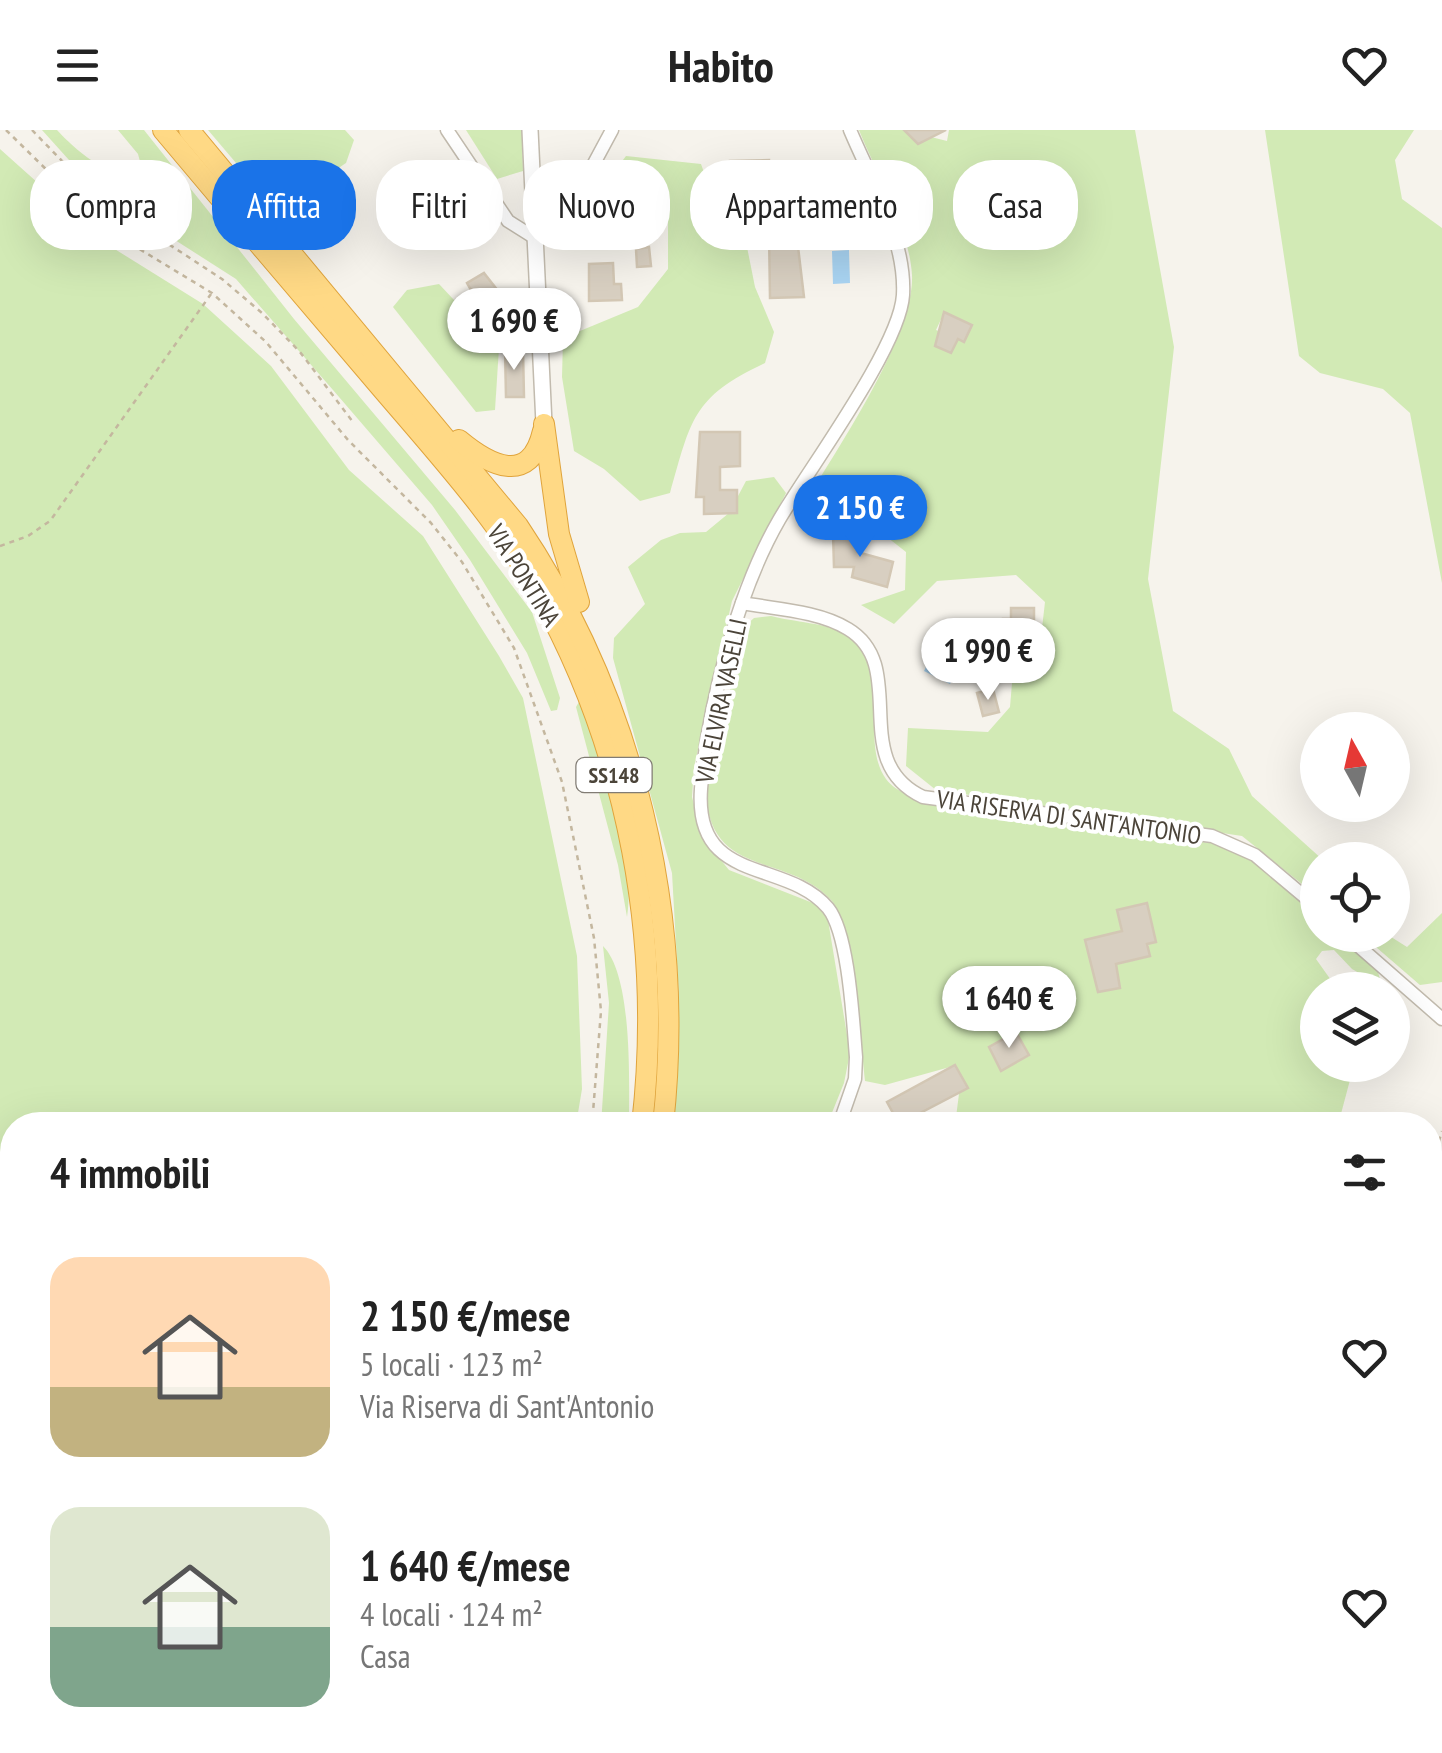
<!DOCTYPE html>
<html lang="it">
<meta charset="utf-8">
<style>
body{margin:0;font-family:"PT Sans Narrow",sans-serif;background:#f6f6f6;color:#222;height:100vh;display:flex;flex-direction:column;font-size:38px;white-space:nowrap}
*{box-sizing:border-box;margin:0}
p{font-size:32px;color:#767676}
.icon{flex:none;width:55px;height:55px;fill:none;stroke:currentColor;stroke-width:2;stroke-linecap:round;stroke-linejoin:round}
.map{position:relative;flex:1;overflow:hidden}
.drawer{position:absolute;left:0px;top:982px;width:1442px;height:642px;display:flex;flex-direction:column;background:#fff;border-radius:40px 40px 0 0;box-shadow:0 10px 40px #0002}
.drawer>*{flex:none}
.banner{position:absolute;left:30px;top:30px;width:1382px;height:90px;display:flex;gap:20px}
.needle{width:65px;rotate:352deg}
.buttons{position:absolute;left:1300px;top:582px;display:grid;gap:20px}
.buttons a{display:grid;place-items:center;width:110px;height:110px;border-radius:50%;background:#fff;box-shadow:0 10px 40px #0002;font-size:50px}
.price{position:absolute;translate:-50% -85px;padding:0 22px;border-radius:35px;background:#fff;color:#222;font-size:32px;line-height:65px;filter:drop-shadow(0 2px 5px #0008)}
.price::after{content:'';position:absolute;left:50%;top:60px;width:30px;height:22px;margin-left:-15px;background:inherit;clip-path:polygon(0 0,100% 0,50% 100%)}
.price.active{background:#1a73e8;color:#fff}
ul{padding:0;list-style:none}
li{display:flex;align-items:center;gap:30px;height:250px;padding:0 50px}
li span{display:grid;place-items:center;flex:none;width:280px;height:200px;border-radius:30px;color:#555}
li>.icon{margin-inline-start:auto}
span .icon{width:120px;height:120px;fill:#fffc;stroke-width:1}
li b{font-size:42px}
h2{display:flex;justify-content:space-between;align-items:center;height:120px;padding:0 50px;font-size:42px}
.pill{padding:0 35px;border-radius:40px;background:#fff;box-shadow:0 10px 40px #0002;font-size:35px;line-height:90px}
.pill.active{background:#1a73e8;color:#fff}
header{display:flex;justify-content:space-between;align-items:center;height:130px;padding:0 50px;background:#fff;font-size:45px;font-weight:600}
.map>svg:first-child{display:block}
</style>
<header><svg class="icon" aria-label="menu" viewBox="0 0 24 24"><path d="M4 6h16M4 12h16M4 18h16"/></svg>Habito<svg class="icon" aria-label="heart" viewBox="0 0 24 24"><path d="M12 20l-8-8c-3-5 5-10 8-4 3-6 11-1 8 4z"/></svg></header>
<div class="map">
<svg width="1442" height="1623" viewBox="0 0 1442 1623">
<rect width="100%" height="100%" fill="#f6f3ec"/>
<!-- green -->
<g fill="#d2eab5" fill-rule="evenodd">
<path d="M 42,0 L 57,0 C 75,20 106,45 134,49 L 142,39 L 138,24 L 118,0 L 144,0 L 294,189 L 455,380 L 532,482 L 560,568 L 557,580 L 551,581 L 527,523 L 470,430 L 432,375 L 333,260 L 236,149 L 139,87 L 69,30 Z"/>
<path d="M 208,0 L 345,0 L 354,10 L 346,33 L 276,80 Z"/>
<path d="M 466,0 L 522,0 L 523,41 L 497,49 Z"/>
<path d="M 859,0 L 911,0 L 908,4 L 918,14 L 931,7 L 947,11 L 949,0 L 1135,0 L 1174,217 L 1148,449 L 1173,581 L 1229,619 L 1252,666 L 1323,730 L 1318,730 L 1317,766 L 1242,706 L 936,660 L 906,636 L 908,598 L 988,602 L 1010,577 L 1012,553 L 1038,533 L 1045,472 L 1016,445 L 937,451 L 894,494 L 861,475 L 905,460 L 906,422 L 878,400 L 829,373 L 806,393 L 795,388 C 829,332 915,207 912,145 C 909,97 877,45 859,0 ZM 944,183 L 972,195 L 964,211 L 936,200 Z"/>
<path d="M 1265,0 L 1414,0 L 1395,30 L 1402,69 L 1442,98 L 1442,453 L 1410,283 L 1383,259 L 1320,243 L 1299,226 Z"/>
<path d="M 0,19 L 105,113 L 203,174 L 271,236 L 349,340 L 423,406 L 499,526 L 523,568 L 577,826 L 582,959 L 576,995 L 12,995 L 12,1612 L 283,1613 L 277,1623 L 0,1623 Z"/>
<path d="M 626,26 L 701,34 L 714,71 L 743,97 L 755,157 L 774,202 L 765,233 C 692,267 691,290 670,363 L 640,371 L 604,339 L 574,321 L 562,247 L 563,208 L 638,177 L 668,139 L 668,87 L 646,72 L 609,88 L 595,67 Z"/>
<path d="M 439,154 L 499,218 L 495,280 L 476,282 L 393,177 L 407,160 Z"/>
<path d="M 774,347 L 786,363 L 732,471 L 694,637 L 692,667 L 703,708 L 729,740 L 818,775 L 828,790 L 850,923 L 844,953 L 827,995 L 795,995 L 795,991 L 778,984 L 750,995 L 670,995 L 679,867 L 672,743 L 613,528 L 614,508 L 645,474 L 628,437 L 661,410 L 680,403 L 706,402 L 729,383 L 746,351 Z"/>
<path d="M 771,486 C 793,492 827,493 847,504 C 895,532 858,611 886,649 C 896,663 918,668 933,674 L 1224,715 L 1271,742 L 1317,785 L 1318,805 L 1339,805 L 1378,842 L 1382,856 L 1352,839 L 1334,820 L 1322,821 L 1316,829 L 1338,860 L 1318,860 L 1318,935 L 1354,935 L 1338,995 L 955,995 L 960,956 L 950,937 L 885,955 L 865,951 C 861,915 853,794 831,770 C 787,722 710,749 706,663 L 745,496 L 754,488 ZM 1147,773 L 1149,827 L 1093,840 L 1123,807 L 1117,780 ZM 1016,903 L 1029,926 L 1001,940 L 989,918 Z"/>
<path d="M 580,570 C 603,636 637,716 627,787 L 618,735 L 576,577 Z"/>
<path d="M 1442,783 L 1442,852 L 1420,855 L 1362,805 L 1388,805 L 1407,817 Z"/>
<path d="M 603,816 C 633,846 629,952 629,995 L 601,995 L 609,873 Z"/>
<path d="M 1442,1373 L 1442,1623 L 1353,1623 L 1354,1613 L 1430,1612 L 1430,1406 Z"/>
<path d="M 744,1612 L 1020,1612 L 1018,1620 L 1032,1623 L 905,1623 L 887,1613 L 882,1623 L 737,1623 Z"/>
<path d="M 468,1613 L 554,1613 L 547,1623 L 483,1623 Z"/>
<path d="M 657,1613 L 657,1612 L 713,1613 L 706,1623 L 654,1623 Z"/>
<path d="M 1043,1613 L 1043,1612 L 1164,1613 L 1163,1623 L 1041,1623 Z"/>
</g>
<!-- water -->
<g fill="#a9d4f2">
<path d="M 849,120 L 850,153 L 833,154 L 832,121 Z"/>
<path d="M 930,529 L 956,542 L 950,554 L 924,541 Z"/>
</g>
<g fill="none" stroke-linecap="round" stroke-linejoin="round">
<!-- stream -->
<g stroke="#a9d4f2" stroke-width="5">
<path d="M 1430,1141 L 1442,1107"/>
<path d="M 1259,1623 L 1263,1612"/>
</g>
</g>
<!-- building -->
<g fill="#d8cfc1" stroke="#d3c7b4" stroke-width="2.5">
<path d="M 904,0 L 946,0 L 918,14 Z"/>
<path d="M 769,30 L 770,53 L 744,54 L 745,83 L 732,84 L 730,31 Z"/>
<path d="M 460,49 L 474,74 L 454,85 L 439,61 Z"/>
<path d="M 796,100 L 804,167 L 770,168 L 769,101 Z"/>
<path d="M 649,117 L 651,136 L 637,137 L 636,119 Z"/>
<path d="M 613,133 L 614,154 L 621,154 L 622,170 L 589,171 L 589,134 Z"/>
<path d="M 484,143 L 502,166 L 476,181 L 467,165 L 472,162 L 467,153 Z"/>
<path d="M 944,182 L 972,195 L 964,212 L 958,209 L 951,223 L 935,216 Z"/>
<path d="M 505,220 L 523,220 L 524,267 L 506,267 Z"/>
<path d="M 700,302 L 740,302 L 740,336 L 720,337 L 720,360 L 737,360 L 737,383 L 704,384 L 704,367 L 696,367 Z"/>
<path d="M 833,403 L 857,403 L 857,422 L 893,432 L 887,457 L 852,447 L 854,437 L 834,437 Z"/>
<path d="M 1011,478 L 1034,478 L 1034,527 L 1003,527 L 1003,489 L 1011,489 Z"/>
<path d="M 993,559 L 999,582 L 983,586 L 977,563 Z"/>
<path d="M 1147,773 L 1156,812 L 1147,814 L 1150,826 L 1116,834 L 1120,858 L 1098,862 L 1085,810 L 1122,801 L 1117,780 Z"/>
<path d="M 1016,902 L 1029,925 L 1001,941 L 989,917 Z"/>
<path d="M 955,935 L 968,958 L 899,994 L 887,972 Z"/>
</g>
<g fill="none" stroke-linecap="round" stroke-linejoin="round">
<!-- minor casing -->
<g stroke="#c2bbae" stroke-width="15">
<g id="minor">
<path d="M 447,0 L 508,91 L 535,108 L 549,104 L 562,93 L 612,0"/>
<path d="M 742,473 C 775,479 819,481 848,499 C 911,537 846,631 923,667 L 1212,706 L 1255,725 L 1318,778"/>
<path d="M 1346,805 L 1442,889"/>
<path d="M 839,995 L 855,949 L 856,927 C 853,892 849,804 828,778 C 786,728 694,756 701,659 C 707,578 738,461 779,390 C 808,340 900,217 903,165 C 906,109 871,50 850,0"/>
<path d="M 730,1623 L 737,1612"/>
</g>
</g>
<!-- tertiary casing -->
<g stroke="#c2bbae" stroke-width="18">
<path id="tertiary" d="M 530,0 L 544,294"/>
</g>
<!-- trunk casing -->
<g stroke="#e0a43c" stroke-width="22">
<g id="trunk">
<path d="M 163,0 C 234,85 306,170 378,254 C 435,321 495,386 539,463 C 629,623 663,813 642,995"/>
<path d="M 189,0 L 518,396 C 635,570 686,786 663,995"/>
<path d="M 544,294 L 559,404 L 579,472"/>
<path d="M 459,310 C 489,335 530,357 543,301"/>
<path d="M 354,1623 L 360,1612"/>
<path d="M 375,1623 L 381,1612"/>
</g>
</g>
<!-- path -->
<g stroke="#c4b79f" stroke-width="2.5" stroke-dasharray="5 5" stroke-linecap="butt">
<path d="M 6,0 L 108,100 L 212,163 L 266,212 L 348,310 L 431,393 L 462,432 L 514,518 L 562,652 L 594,808 L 601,881 L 592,995"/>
<path d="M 32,0 L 98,68 L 222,149 L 262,183 L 300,222 L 353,292"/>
<path d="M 0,416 L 28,406 L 50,391 L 211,164"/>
<path d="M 1430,1040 L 1442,1001"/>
<path d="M 290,1623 L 296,1612"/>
<path d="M 1223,1623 L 1226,1612"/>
</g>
<!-- minor -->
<use href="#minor" stroke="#fff" stroke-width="12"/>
<!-- tertiary -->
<use href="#tertiary" stroke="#fff" stroke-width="15"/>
<!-- trunk -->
<use href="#trunk" stroke="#ffd985" stroke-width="20"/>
</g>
<g text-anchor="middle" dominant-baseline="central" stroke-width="8" stroke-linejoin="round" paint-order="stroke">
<!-- shield labels -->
<rect fill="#fff" stroke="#817c74" stroke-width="2.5" x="576.5" y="628" width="75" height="34" rx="8"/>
<g font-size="22" font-weight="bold" fill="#4b4439">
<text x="614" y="645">SS148</text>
</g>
<!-- street labels -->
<g font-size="25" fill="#4b4439" stroke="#fff">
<text transform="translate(524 445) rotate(58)">VIA PONTINA</text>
<text transform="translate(721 571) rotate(-78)">VIA ELVIRA VASELLI</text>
<text transform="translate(1069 687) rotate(8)">VIA RISERVA DI SANT'ANTONIO</text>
</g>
</g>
</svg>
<div class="buttons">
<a><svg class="needle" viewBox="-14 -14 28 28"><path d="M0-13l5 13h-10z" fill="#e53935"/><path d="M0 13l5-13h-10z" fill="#767676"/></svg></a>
<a><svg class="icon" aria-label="locate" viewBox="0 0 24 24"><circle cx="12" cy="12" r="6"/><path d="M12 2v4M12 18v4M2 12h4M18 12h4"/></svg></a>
<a><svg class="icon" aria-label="layers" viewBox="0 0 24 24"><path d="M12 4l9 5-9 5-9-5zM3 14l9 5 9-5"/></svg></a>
</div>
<b class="price" style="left:514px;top:243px">1 690 €</b>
<b class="price active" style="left:860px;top:430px">2 150 €</b>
<b class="price" style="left:988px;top:573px">1 990 €</b>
<b class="price" style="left:1009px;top:921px">1 640 €</b>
<div class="banner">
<a class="pill">Compra</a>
<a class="pill active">Affitta</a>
<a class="pill">Filtri</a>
<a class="pill">Nuovo</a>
<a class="pill">Appartamento</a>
<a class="pill">Casa</a>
</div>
<section class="drawer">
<h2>4 immobili<svg class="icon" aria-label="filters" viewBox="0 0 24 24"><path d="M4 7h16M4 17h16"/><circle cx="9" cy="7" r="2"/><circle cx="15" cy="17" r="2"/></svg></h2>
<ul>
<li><span style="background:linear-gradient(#ffd9b3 65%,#c2b280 0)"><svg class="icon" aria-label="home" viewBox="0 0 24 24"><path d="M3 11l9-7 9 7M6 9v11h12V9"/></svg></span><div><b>2 150 €/mese</b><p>5 locali · 123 m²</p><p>Via Riserva di Sant'Antonio</p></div><svg class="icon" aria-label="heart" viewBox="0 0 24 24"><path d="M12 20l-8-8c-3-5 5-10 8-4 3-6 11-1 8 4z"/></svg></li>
<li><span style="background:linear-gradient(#dfe7d0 60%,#7fa58c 0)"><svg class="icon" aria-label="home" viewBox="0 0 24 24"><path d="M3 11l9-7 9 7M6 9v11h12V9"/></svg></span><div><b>1 640 €/mese</b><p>4 locali · 124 m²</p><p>Casa</p></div><svg class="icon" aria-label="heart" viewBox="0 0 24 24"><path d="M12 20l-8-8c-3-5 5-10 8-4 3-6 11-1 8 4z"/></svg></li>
</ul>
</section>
</div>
